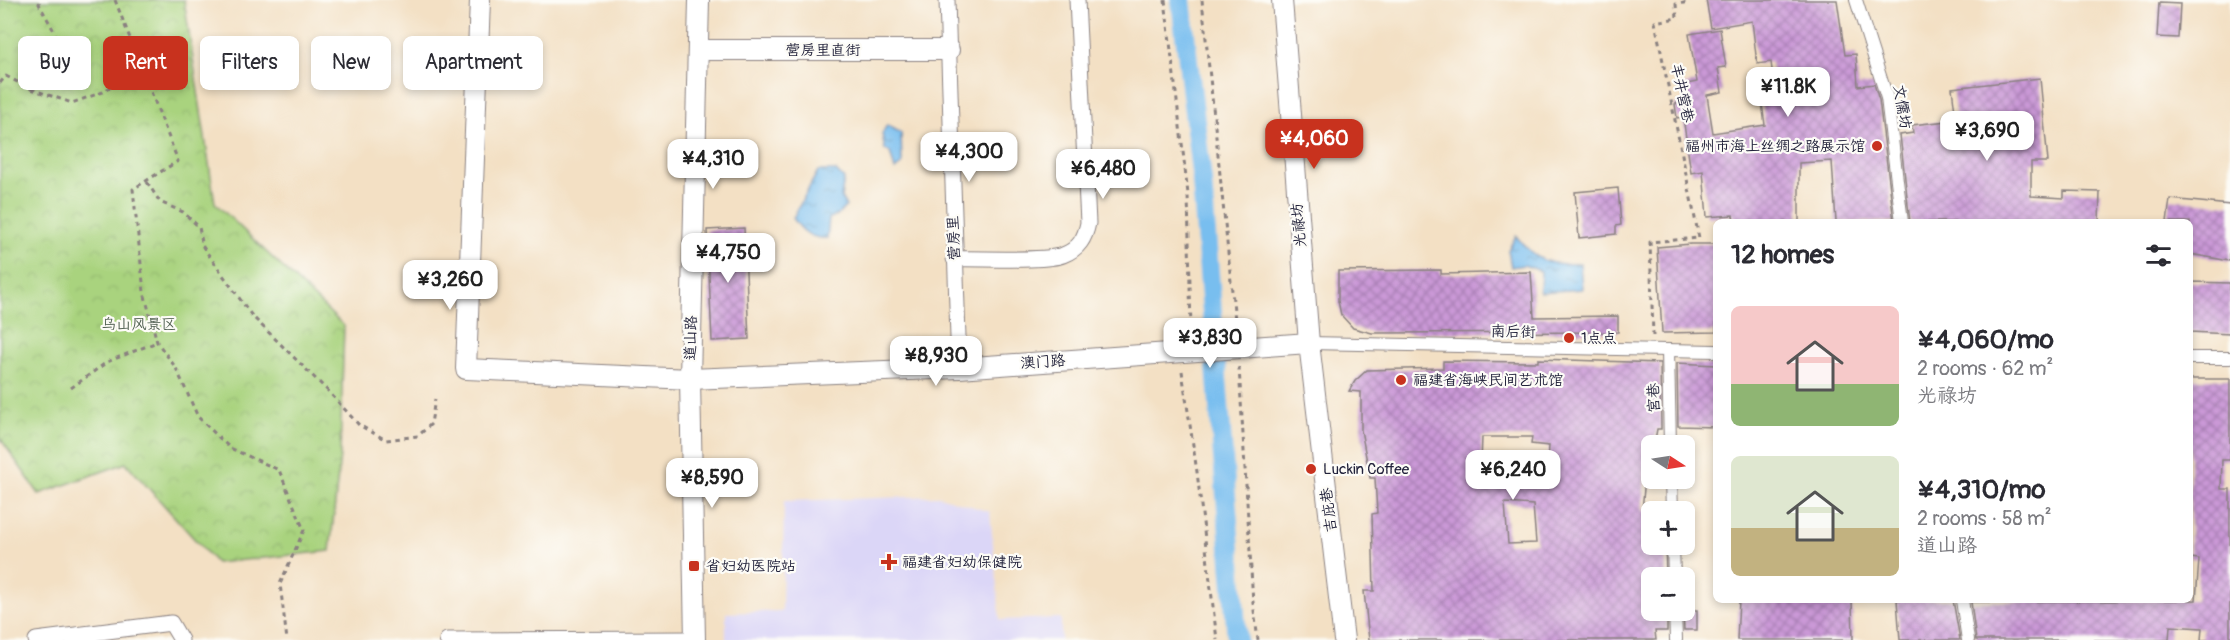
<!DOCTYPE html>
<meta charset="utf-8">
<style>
body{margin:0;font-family:Pangolin,"LXGW WenKai TC",sans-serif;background:#f7f7f7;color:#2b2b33;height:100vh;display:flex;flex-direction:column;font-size:22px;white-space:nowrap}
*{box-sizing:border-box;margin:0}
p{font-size:20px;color:#7c7c81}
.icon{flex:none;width:33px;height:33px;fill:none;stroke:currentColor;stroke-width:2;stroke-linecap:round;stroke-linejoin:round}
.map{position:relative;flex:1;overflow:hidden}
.drawer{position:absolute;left:1713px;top:219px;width:480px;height:384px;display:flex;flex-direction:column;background:#fff;border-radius:9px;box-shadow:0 3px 9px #0003}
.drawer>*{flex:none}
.banner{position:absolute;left:18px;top:36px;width:570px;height:54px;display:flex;gap:12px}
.needle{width:39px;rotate:102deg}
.buttons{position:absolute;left:1641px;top:435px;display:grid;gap:12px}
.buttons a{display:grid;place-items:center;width:54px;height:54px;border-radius:9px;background:#fff;box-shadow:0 3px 9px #0003;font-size:30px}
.price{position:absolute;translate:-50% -51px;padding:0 14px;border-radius:12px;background:#fff;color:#222;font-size:20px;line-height:39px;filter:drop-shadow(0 2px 3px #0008)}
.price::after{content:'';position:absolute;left:50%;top:36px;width:18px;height:14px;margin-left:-9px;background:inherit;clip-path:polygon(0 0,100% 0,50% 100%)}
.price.selected{background:#c8321e;color:#fff}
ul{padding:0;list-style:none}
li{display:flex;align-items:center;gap:18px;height:150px;padding:0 18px}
li span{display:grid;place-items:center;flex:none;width:168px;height:120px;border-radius:9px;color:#555}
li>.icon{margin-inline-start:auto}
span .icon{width:72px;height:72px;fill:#fffc;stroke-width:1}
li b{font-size:26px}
h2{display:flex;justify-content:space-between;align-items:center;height:72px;padding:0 18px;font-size:26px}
.chip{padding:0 21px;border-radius:9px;background:#fff;box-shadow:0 3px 9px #0003;font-size:21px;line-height:54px}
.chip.selected{background:#c8321e;color:#fff}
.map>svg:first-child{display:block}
</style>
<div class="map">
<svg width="2230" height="640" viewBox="0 0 2230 640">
<defs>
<pattern id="park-crowns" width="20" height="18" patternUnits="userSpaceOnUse" patternTransform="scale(1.5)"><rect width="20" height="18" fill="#a9d37e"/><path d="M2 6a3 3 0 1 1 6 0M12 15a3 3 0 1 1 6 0" fill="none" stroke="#91b56e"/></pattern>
<pattern id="water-ripples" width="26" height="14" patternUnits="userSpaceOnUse" patternTransform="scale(1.5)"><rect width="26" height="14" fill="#78beef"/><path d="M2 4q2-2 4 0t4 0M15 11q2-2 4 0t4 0" fill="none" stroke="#629ac3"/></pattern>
<pattern id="building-cross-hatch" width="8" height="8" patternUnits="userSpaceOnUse" patternTransform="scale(1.5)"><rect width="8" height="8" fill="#cb99d7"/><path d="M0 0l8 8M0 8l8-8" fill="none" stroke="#a47cb0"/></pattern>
</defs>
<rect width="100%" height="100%" fill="#fdfcf7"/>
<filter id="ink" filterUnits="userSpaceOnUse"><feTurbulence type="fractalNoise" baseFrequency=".0167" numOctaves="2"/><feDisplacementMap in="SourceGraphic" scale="12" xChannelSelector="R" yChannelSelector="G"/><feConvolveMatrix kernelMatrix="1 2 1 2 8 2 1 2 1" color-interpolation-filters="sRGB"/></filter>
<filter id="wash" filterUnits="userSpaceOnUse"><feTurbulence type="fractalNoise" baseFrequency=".008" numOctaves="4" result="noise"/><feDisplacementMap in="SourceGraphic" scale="24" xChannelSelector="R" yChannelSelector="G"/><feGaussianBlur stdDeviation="1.35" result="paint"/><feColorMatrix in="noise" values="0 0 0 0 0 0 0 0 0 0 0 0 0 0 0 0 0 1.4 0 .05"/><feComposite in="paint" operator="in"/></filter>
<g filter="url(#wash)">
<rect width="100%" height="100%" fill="#f3e0c4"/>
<!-- built -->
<path fill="#dbd6f7" d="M 939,496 L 990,512 L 1000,620 L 1061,618 L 1061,640 L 726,640 L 726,613 L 782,611 L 784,501 Z"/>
<!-- park -->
<path fill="url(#park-crowns)" stroke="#667a5c" stroke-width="1.5" d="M 0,0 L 184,0 L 215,203 L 344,326 L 340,455 L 330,551 L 216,563 L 126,463 L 39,494 L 0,438 Z"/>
<!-- water -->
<g fill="url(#water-ripples)" stroke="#4d7095" stroke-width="1.5">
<path d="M 887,125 L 901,133 L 902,164 L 895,170 L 890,152 L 885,150 L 882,134 Z"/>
<path d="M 818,171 L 836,171 L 844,179 L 841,197 L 846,206 L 836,216 L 829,218 L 827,238 C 810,239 802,231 793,218 Z"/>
<path d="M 1516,236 C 1538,263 1546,264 1580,264 L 1582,289 L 1540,292 L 1541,271 L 1524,265 L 1511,267 L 1508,250 Z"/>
</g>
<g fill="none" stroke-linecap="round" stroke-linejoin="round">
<!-- canal -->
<path stroke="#78beef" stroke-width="20" d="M 1181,0 L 1202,181 L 1237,640"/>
</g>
<g id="blocks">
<!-- building -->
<g fill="url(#building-cross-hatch)" fill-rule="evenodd">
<path d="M 1706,0 L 1837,0 L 1845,55 L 1856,54 L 1858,86 L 1874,84 L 1879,100 L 1894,222 L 1836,222 L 1832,161 L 1799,163 L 1799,222 L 1734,222 L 1733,215 L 1707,217 L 1703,171 L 1691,173 L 1683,117 L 1677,118 L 1675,104 L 1684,102 L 1682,85 L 1697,82 L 1689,34 L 1720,29 L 1726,67 L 1718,68 L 1722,92 L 1707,95 L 1713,133 L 1765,125 L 1762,103 L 1776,102 L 1771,62 L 1757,64 L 1752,21 L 1711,28 Z"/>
<path d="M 2159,3 L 2180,4 L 2178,38 L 2157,37 Z"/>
<path d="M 2040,78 L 2048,162 L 2031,162 L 2031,196 L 2064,198 L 2064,191 L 2100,192 L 2099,222 L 1910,222 L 1900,135 L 1913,133 L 1912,125 L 1956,120 L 1952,88 Z"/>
<path d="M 1618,188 L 1621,225 L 1616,226 L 1616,234 L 1579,238 L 1575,192 Z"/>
<path d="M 2170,199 L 2230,205 L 2230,261 L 2190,254 L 2190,222 L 2167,222 Z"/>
<path d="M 744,228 L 749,339 L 712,341 L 707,230 Z"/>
<path d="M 1691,244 L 1716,244 L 1716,332 L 1662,333 L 1657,247 Z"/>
<path d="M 1441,270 L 1441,274 L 1531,272 L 1534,317 L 1618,316 L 1618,332 L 1372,333 L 1353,328 L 1341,315 L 1338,301 L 1338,271 Z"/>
<path d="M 2190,282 L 2230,283 L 2230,334 L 2190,332 Z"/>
<path d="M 1538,359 L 1660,363 L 1661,429 L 1657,429 L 1652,456 L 1647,455 L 1642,511 L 1652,510 L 1652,544 L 1665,544 L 1666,578 L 1652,578 L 1652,610 L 1667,610 L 1667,631 L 1655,631 L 1656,640 L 1369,640 L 1364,591 L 1374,591 L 1372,514 L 1377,513 L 1375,478 L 1370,478 L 1361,430 L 1361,392 L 1349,391 L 1355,381 L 1367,370 L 1443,368 L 1443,361 L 1538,362 ZM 1482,437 L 1532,437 L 1531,444 L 1549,446 L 1547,476 L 1501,472 L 1501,465 L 1481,464 ZM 1505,503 L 1533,505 L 1536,543 L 1508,544 Z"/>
<path d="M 1677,363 L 1716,365 L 1716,427 L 1678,426 Z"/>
<path d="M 2190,379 L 2230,379 L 2230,460 L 2222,460 L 2221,489 L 2230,489 L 2230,640 L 2201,640 L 2202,628 L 2170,626 L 2169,640 L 1976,640 L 1971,602 L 2196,600 L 2199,559 L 2190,558 Z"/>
<path d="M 1739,600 L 1852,600 L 1853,640 L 1737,640 Z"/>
<path d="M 1897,600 L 1953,600 L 1960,640 L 1900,640 Z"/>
<path d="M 1683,610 L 1697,610 L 1697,630 L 1684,630 Z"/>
</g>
</g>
</g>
<g filter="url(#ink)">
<use href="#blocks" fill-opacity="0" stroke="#8a8180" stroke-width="1.5"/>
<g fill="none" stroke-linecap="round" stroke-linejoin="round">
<!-- pedestrian casing -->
<g stroke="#8a8180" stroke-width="14">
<g id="pedestrian">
<path d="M 1856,0 L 1887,98 L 1902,222"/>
<path d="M 1309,343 L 1716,351"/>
<path d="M 1668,350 L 1670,446"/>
<path d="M 2190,358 L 2230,358"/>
<path d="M 1671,478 L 1672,512"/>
<path d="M 1673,544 L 1674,578"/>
<path d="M 1962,600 L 1968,640"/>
<path d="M 1675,610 L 1676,640"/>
</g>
</g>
<!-- minor casing -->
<g stroke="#8a8180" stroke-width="17">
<g id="minor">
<path d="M 947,0 L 959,368"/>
<path d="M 954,259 C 979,258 1044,262 1063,255 C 1079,249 1085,238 1088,223 L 1077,0"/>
<path d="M 36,640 L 171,623 L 181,640"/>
<path d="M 447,640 L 695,639"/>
</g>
</g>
<!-- tertiary casing -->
<g stroke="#8a8180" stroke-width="22">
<g id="tertiary">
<path d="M 480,0 L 466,369 L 690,379 L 959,368 L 1309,343"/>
<path d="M 1282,0 L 1309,343 L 1344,640"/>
<path d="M 698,50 L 949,50"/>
<path d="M 695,640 L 690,379 L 699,0"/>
</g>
</g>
<!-- path -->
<g stroke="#8a8180" stroke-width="3" stroke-dasharray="4.5 4.5" stroke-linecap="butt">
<path d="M 115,0 L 178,161 L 133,189 L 144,292 L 157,342 L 176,368 L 198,417 L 230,448 L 279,470 L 304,530 L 280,584 L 287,640"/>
<path d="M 1165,0 L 1188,194 L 1191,332"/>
<path d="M 1202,0 L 1236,330"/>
<path d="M 0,83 L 6,76 L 31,89 L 73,65 L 39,4 L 40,0"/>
<path d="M 31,89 L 72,103 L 103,92 L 140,67"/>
<path d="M 147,182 L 160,202 L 183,212 L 199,227 L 203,247 L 252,316 L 328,391 L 359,425 L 386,440 L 418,436 L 431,424 L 435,399"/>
<path d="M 1653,336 L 1650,242 L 1699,238 L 1655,22 L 1677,18 L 1676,4 L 1684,3 L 1684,0"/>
<path d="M 1239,367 L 1253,603 L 1258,640"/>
<path d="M 1182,371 L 1197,472 L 1217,640"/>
<path d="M 71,388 L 107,362 L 157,342"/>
</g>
<!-- pedestrian -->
<use href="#pedestrian" stroke="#fff" stroke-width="12"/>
<!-- minor -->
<use href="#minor" stroke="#fff" stroke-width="15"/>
<!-- tertiary -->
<use href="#tertiary" stroke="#fff" stroke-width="20"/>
</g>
</g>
<!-- markers -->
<g fill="#c8321e" stroke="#fdfcf7" stroke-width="2">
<circle cx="1877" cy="146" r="6"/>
<circle cx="1569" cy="338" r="6"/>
<circle cx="1401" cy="380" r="6"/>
<circle cx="1311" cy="469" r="6"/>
<path d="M886 553h6v6h6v6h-6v6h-6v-6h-6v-6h6z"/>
<rect x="688" y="560" width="12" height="12" rx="3"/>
</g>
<g text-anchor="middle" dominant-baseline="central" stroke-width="4.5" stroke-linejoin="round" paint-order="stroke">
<!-- street labels -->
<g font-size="15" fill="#22223b" stroke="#fdfcf7">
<text x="823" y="50">营房里直街</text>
<text transform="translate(1682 93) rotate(78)">丰井营巷</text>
<text transform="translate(1902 107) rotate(80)">文儒坊</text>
<text transform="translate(1299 225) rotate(-95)">光禄坊</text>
<text transform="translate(954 238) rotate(-92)">营房里</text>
<text transform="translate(1513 332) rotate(1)">南后街</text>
<text transform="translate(691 338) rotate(-89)">道山路</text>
<text transform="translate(1043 362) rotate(-4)">澳门路</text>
<text transform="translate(1654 398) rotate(-92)">宫巷</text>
<text transform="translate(1329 510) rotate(-97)">吉庇巷</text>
</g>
<!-- poi labels -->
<g font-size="15" fill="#22223b" stroke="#fdfcf7" text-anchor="start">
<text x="1865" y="146" text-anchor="end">福州市海上丝绸之路展示馆</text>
<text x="1581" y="338">1点点</text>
<text x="1413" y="380">福建省海峡民间艺术馆</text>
<text x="1323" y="469">Luckin Coffee</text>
<text x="902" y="562">福建省妇幼保健院</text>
<text x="706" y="566">省妇幼医院站</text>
</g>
<!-- park labels -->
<g font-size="15" fill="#516052" stroke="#fdfcf7">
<text x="139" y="324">乌山风景区</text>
</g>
</g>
</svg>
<div class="buttons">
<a><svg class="needle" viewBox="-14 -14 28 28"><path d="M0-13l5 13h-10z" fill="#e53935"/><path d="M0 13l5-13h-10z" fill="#7c7c81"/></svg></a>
<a>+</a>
<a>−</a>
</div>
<b class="price" style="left:1788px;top:118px">¥11.8K</b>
<b class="price" style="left:1987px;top:162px">¥3,690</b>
<b class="price selected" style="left:1314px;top:170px">¥4,060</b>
<b class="price" style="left:969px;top:183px">¥4,300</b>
<b class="price" style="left:713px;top:190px">¥4,310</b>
<b class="price" style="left:1103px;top:200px">¥6,480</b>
<b class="price" style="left:728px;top:284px">¥4,750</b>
<b class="price" style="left:450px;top:311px">¥3,260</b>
<b class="price" style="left:1210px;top:369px">¥3,830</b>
<b class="price" style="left:936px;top:387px">¥8,930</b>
<b class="price" style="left:1513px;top:501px">¥6,240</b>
<b class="price" style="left:712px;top:509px">¥8,590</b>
<div class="banner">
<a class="chip">Buy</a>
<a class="chip selected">Rent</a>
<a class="chip">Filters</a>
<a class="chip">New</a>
<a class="chip">Apartment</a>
</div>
<section class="drawer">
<h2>12 homes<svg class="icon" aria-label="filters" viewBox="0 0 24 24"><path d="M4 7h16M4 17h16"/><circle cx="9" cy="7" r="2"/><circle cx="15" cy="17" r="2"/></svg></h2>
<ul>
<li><span style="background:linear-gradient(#f6c9c9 65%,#8fb573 0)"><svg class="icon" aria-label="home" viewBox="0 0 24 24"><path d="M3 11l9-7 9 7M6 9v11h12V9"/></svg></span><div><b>¥4,060/mo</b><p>2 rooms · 62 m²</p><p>光禄坊</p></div></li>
<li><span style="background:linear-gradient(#dfe7d0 60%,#c2b280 0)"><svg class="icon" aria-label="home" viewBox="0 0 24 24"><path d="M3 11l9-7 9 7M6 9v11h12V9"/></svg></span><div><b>¥4,310/mo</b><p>2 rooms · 58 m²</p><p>道山路</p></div></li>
</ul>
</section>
</div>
